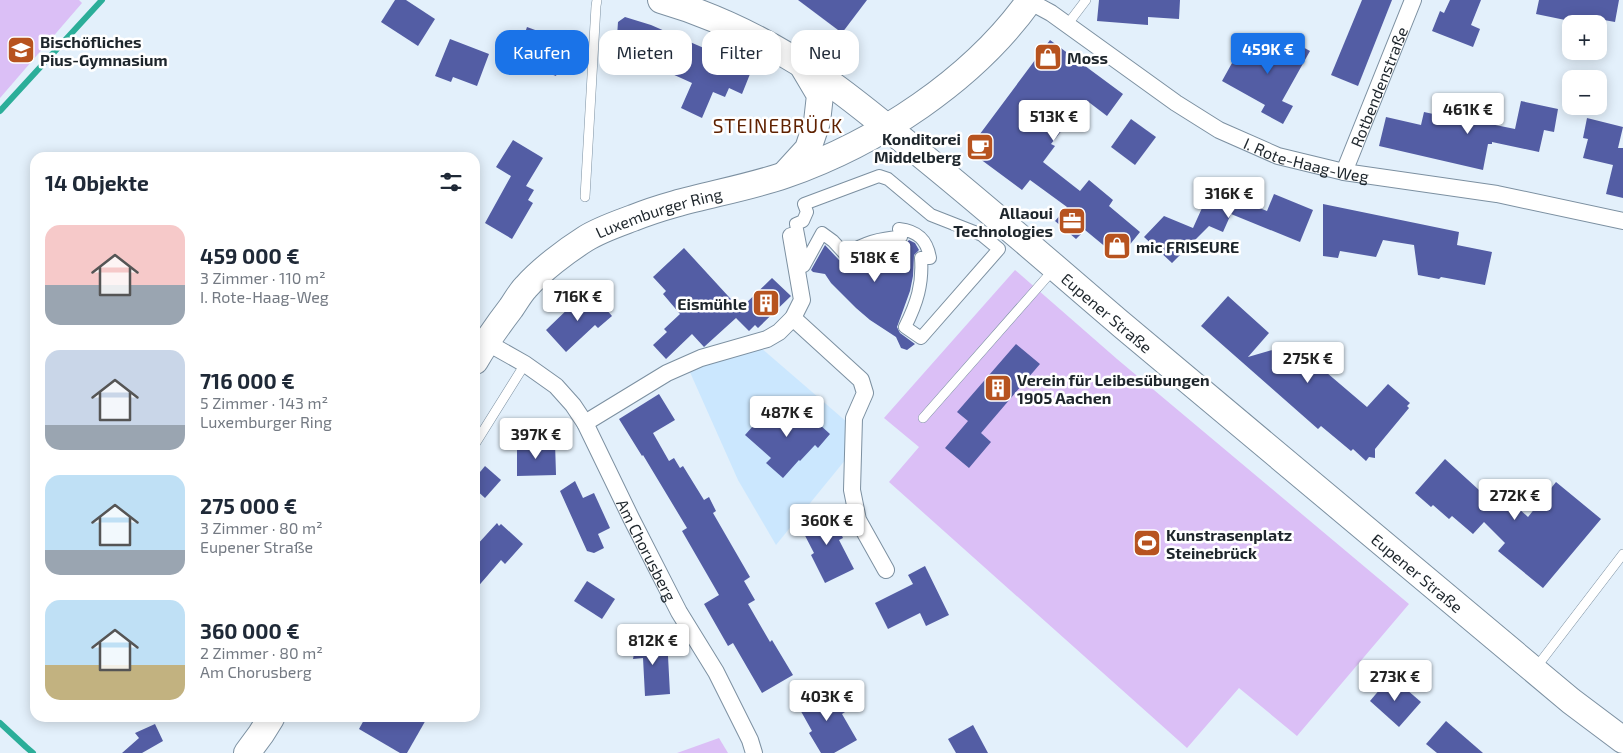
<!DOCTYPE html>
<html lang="de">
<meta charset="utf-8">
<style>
body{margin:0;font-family:"Exo 2",sans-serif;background:#f6f6f7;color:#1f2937;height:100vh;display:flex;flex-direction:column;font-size:19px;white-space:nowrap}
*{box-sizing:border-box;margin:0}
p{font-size:16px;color:#747a83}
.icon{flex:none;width:28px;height:28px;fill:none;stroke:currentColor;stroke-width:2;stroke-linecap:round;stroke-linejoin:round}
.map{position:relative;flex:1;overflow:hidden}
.side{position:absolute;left:30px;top:152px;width:450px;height:570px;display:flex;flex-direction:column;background:#fff;border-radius:15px;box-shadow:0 2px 12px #0003}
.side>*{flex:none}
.top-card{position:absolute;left:495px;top:30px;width:475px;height:45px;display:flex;gap:10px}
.fabs{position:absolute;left:1562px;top:15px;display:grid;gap:10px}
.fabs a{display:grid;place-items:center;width:45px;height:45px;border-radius:10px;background:#fff;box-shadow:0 2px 12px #0003;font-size:25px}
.price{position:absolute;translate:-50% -42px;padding:0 11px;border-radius:5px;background:#fff;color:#222;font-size:16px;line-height:32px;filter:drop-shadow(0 1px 2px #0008)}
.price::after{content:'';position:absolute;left:50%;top:30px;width:15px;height:11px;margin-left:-8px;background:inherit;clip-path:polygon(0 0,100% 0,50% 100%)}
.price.active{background:#1a73e8;color:#fff}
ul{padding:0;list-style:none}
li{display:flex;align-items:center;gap:15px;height:125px;padding:0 15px}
li span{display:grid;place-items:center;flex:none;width:140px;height:100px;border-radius:15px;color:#555}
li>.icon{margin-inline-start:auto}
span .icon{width:60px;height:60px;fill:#fffc;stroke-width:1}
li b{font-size:21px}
h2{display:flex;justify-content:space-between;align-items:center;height:60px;padding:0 15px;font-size:21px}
.tag{padding:0 18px;border-radius:15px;background:#fff;box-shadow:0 2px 12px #0003;font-size:18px;line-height:45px}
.tag.active{background:#1a73e8;color:#fff}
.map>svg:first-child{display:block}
</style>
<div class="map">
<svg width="1623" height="753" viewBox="0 0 1623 753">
<rect width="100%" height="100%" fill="#e3f0fb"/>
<!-- built -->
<path fill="#cbe7fe" d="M 761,348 L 848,423 L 846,459 L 776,545 L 738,480 L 689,370 Z"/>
<!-- green -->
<g fill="#dbbff6">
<path d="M 0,0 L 79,0 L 82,3 L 0,98 Z"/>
<path d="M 1015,270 L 1117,359 L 1409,604 L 1297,736 L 1239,688 L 1187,748 L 889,482 L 919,447 L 884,418 Z"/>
<path d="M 719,738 L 728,753 L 677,753 Z"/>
</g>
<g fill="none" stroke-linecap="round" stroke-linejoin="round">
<!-- stream -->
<g stroke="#2bae99" stroke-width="6">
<path d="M 0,111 L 102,0"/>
<path d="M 0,723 L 26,747 L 33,753"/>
</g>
</g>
<!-- building -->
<g fill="#535da4">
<path d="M 395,0 L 406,0 L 435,19 L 418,46 L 381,22 Z"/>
<path d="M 798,0 L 867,0 L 842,33 Z"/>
<path d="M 1099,0 L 1180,0 L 1179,19 L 1148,17 L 1148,25 L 1097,21 Z"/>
<path d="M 1362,0 L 1392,0 L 1358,86 L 1331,75 Z"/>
<path d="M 1450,0 L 1481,0 L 1471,25 L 1480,29 L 1473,47 L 1432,31 L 1440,11 L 1444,13 Z"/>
<path d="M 1539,0 L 1619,0 L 1615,22 L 1577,15 L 1575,22 L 1536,14 Z"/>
<path d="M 625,17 L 651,25 L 752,69 L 742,94 L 729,88 L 725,97 L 713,92 L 702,118 L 681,108 L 692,83 L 639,59 L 616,51 L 618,22 Z"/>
<path d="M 527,27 L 568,42 L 556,76 L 515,61 Z"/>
<path d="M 1279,34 L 1310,51 L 1282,101 L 1293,106 L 1283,124 L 1261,112 L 1265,105 L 1222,81 L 1242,45 L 1266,58 Z"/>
<path d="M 450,39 L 489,54 L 477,86 L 453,77 L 451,82 L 435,76 Z"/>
<path d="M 1050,40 L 1123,94 L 1107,116 L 1086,100 L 1051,144 L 1055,146 L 1043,162 L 1080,191 L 1089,180 L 1113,200 L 1109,206 L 1140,232 L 1119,258 L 1085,230 L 1076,239 L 1055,221 L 1067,207 L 1030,180 L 1022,190 L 968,150 Z"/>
<path d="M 1521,101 L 1558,109 L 1554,132 L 1544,130 L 1539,152 L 1492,142 L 1492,144 L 1488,144 L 1483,170 L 1379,146 L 1386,117 L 1421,125 L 1424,112 L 1466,121 L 1466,119 L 1515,129 Z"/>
<path d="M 1587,118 L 1623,127 L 1618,148 L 1623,148 L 1623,198 L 1606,194 L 1613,165 L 1583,158 L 1588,139 L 1583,138 Z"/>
<path d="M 1131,119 L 1156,137 L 1135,165 L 1111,147 Z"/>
<path d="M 513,140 L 543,158 L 526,186 L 534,190 L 528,200 L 533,203 L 512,239 L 485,223 L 511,176 L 496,167 Z"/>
<path d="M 1216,177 L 1242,188 L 1237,199 L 1267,211 L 1274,194 L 1313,210 L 1300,242 L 1231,214 L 1223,232 L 1209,226 L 1172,263 L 1144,237 L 1164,216 L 1193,228 Z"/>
<path d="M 1323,204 L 1459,232 L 1457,245 L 1492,252 L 1485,285 L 1441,277 L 1439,279 L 1418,275 L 1414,245 L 1383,240 L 1376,257 L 1340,251 L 1338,258 L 1323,256 Z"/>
<path d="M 909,240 L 915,243 L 919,250 L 914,255 L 913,276 L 910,291 L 897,327 L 900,333 L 915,344 L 907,350 L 901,348 L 896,337 L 870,320 L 856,308 L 831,283 L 825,274 L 813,272 L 811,270 L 825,245 L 839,260 L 846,262 L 874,250 L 902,245 L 906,243 Z"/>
<path d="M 684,248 L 740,309 L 772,278 L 791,296 L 758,328 L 755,325 L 749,331 L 736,318 L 704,347 L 692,334 L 666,359 L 653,345 L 667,332 L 664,329 L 680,314 L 663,294 L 666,291 L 653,277 Z"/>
<path d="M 592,293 L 612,316 L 598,328 L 595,325 L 566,352 L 546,330 L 574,303 L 578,306 Z"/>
<path d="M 1228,296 L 1269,333 L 1248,357 L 1293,344 L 1367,407 L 1388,384 L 1410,403 L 1407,406 L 1409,408 L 1375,449 L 1375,458 L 1369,457 L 1366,461 L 1353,449 L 1351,451 L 1321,426 L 1318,429 L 1201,326 Z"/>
<path d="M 1016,344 L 1040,364 L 981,433 L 991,442 L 969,468 L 945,448 L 968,421 L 957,412 Z"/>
<path d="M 659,394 L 675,420 L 653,433 L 669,461 L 674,458 L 680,468 L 683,466 L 704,500 L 709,497 L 716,511 L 713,513 L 750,577 L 744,581 L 755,600 L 748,604 L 770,642 L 772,640 L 793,675 L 762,693 L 733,643 L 728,646 L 704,604 L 719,595 L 682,531 L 687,528 L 643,455 L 642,456 L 619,419 Z"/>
<path d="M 786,400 L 806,419 L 809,415 L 830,434 L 818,448 L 815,445 L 800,461 L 799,460 L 783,478 L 766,463 L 771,458 L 745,435 L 761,417 L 767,422 Z"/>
<path d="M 555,443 L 556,475 L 517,476 L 517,444 Z"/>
<path d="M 1445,459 L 1479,490 L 1481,488 L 1488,494 L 1494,486 L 1528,517 L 1556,482 L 1601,519 L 1543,588 L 1498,551 L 1505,543 L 1484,522 L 1473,534 L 1452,516 L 1449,519 L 1433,505 L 1431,507 L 1415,493 Z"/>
<path d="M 485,466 L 501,480 L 485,498 L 475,489 L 475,478 Z"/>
<path d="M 575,481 L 583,498 L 594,493 L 610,528 L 598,534 L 604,548 L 594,553 L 587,551 L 560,491 Z"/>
<path d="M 829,509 L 843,538 L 839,540 L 854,569 L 825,583 L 811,555 L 814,553 L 799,524 Z"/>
<path d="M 497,523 L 499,526 L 501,524 L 523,544 L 505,564 L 501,560 L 475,590 L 475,547 Z"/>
<path d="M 925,566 L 949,615 L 926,626 L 920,613 L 888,629 L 875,603 L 913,584 L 908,575 Z"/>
<path d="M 587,581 L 615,599 L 602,619 L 574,601 Z"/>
<path d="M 638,632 L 656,636 L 658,656 L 668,656 L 670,694 L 645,696 L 643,658 L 633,659 Z"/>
<path d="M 1391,676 L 1421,702 L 1399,727 L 1370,701 Z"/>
<path d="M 831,687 L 845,712 L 842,714 L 857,740 L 834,753 L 821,753 L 809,733 L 812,731 L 798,706 Z"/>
<path d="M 365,718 L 427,718 L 407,753 L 400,753 L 359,729 Z"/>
<path d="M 1446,721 L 1483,753 L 1437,753 L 1426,744 Z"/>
<path d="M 155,724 L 163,741 L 142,753 L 122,753 L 139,738 L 135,733 Z"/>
<path d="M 973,725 L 988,753 L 956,753 L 948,739 Z"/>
</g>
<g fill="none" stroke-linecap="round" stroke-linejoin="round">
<!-- service casing -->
<g stroke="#7c90a1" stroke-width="10">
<g id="service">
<path d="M 1067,25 L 1086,0"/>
<path d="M 585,197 L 596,6 L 597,0"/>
<path d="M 923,418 L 1054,269"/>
<path d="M 475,444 L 525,364"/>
<path d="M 1535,669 L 1623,554"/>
</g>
</g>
<!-- pedestrian casing -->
<g stroke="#7c90a1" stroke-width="14">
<path id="pedestrian" d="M 879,176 L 888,179 L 931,215 L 982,235 L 999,249 L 921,338 L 905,327 C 917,303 923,284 921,258 L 930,258 C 927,240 918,231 899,229 L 901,237 C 878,238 865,243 845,254 L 833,241 L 822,233 L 804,266 L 796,224 L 803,221 L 807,212 L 804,204 Z"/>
</g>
<!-- minor casing -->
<g stroke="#7c90a1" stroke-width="18">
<g id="minor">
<path id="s1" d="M 1027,0 L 1051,13 L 1176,103 L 1219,130 L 1278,156 L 1344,172 L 1497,194 L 1623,221"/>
<path id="s2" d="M 1344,172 L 1413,0"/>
<path d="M 793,318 L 861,380 L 865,393 L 854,418 L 852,490 L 858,520 L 886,570"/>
<path id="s3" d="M 486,342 L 525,364 L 556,386 L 573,405 L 585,423 L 631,518 L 679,612 L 716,672 L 750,740 L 754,753"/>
<path d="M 585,423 L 667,373 L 701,358 L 767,339 L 779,332 L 793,318 L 802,300 L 791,236"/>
</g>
</g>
<!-- primary casing -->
<g stroke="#7c90a1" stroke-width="28">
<g id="primary">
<path id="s4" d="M 661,0 C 720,17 776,46 827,81 C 857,102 885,126 914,149 C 985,206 1053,266 1122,325 C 1271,451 1422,575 1571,701 L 1623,740"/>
<path d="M 787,172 L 808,149 L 817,122 L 820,95 L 804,68"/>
<path id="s5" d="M 475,361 C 486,342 498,325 511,308 C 516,301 520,293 526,287 C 541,270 566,251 585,239 C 599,230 617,224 633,218 C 682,198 735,192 785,175 C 877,143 973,80 1030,0"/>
<path d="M 247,753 L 261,734 L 271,718"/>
</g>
</g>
<!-- service -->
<use href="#service" stroke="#fff" stroke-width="9"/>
<!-- pedestrian -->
<use href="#pedestrian" stroke="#fff" stroke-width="12"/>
<!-- minor -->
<use href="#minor" stroke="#fff" stroke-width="16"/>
<!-- primary -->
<use href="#primary" stroke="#fff" stroke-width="26"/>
</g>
<!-- icons -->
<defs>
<g id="school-square" transform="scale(1.4375)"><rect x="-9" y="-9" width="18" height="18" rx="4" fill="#b7531f" stroke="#fff"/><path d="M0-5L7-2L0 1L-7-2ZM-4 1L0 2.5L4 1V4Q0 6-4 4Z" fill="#fff"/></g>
<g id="shop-square" transform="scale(1.4375)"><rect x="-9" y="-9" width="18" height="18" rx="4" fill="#b7531f" stroke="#fff"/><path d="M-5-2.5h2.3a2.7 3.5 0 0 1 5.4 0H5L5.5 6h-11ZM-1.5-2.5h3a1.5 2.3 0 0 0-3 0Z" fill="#fff"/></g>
<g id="cafe-square" transform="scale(1.4375)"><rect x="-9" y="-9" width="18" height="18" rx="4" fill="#b7531f" stroke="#fff"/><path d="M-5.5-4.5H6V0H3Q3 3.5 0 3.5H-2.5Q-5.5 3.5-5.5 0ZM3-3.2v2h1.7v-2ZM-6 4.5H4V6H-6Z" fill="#fff"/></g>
<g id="office-square" transform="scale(1.4375)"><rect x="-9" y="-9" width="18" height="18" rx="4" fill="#b7531f" stroke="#fff"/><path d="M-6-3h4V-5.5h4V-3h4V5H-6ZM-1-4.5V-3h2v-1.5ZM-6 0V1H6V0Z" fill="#fff"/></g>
<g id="building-square" transform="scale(1.4375)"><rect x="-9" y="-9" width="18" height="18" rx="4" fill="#b7531f" stroke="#fff"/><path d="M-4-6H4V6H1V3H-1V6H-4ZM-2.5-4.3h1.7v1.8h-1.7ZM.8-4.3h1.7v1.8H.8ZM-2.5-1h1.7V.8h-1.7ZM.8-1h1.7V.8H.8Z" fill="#fff"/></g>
<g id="stadium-square" transform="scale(1.4375)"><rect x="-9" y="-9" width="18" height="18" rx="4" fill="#b7531f" stroke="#fff"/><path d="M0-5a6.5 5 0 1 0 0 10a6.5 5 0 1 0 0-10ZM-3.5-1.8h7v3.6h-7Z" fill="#fff"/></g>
</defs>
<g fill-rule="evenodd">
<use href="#school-square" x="21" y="50"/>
<use href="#shop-square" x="1048" y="57"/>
<use href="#cafe-square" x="980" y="147"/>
<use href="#office-square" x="1072" y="221"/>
<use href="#shop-square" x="1117" y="246"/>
<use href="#building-square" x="766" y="303"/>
<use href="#building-square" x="998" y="388"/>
<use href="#stadium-square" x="1147" y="543"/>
</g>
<g text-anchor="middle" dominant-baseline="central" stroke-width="5" stroke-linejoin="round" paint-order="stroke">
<!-- poi labels -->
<g font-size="16" font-weight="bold" fill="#1e262c" stroke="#fff" text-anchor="start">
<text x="40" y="41">Bischöfliches<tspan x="40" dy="18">Pius-Gymnasium</tspan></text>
<text x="1067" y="57">Moss</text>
<text x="961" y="138" text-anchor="end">Konditorei<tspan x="961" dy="18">Middelberg</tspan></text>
<text x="1053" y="212" text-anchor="end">Allaoui<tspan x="1053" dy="18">Technologies</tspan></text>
<text x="1136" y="246">mic FRISEURE</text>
<text x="747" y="303" text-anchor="end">Eismühle</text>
<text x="1017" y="379">Verein für Leibesübungen<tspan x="1017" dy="18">1905 Aachen</tspan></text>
<text x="1166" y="534">Kunstrasenplatz<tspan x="1166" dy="18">Steinebrück</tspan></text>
</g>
<!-- street labels -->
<g font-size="16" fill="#1e262c" stroke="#fff">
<text stroke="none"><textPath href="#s2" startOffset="92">Rotbendenstraße</textPath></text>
<text stroke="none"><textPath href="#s1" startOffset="325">I. Rote-Haag-Weg</textPath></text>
<text stroke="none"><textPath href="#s5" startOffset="245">Luxemburger Ring</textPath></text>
<text stroke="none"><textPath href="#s4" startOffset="549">Eupener Straße</textPath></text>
<text stroke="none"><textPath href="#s3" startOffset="271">Am Chorusberg</textPath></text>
<text stroke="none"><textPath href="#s4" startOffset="954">Eupener Straße</textPath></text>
</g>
<!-- quarter labels -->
<g font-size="19" letter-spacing="1" fill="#5f2100" stroke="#fff">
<text x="778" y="125">STEINEBRÜCK</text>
</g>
</g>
</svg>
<div class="fabs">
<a>+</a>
<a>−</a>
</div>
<b class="price active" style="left:1268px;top:75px">459K €</b>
<b class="price" style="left:1468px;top:135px">461K €</b>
<b class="price" style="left:1054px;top:142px">513K €</b>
<b class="price" style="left:1229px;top:219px">316K €</b>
<b class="price" style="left:875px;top:283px">518K €</b>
<b class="price" style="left:578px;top:322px">716K €</b>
<b class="price" style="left:1308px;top:384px">275K €</b>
<b class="price" style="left:787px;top:438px">487K €</b>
<b class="price" style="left:536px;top:460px">397K €</b>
<b class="price" style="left:1515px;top:521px">272K €</b>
<b class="price" style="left:827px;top:546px">360K €</b>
<b class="price" style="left:653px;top:666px">812K €</b>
<b class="price" style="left:1395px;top:702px">273K €</b>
<b class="price" style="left:827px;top:722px">403K €</b>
<div class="top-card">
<a class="tag active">Kaufen</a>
<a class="tag">Mieten</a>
<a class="tag">Filter</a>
<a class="tag">Neu</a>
</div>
<section class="side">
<h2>14 Objekte<svg class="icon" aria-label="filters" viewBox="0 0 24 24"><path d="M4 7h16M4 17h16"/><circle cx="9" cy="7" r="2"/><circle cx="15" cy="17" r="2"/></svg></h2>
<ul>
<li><span style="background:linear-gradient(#f6c9c9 60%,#9aa5b1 0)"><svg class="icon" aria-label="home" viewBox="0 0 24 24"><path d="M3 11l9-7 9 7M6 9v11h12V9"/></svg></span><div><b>459 000 €</b><p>3 Zimmer · 110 m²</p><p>I. Rote-Haag-Weg</p></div></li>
<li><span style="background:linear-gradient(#c9d6e8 75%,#9aa5b1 0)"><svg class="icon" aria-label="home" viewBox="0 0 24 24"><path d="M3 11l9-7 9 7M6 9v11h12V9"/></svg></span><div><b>716 000 €</b><p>5 Zimmer · 143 m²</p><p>Luxemburger Ring</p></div></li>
<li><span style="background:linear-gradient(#bfe0f5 75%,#9aa5b1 0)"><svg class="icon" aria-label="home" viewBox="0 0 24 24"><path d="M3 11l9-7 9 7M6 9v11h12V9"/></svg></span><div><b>275 000 €</b><p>3 Zimmer · 80 m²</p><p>Eupener Straße</p></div></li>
<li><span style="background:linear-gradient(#bfe0f5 65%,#c2b280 0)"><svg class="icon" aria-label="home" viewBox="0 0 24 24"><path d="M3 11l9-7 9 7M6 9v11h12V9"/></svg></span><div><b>360 000 €</b><p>2 Zimmer · 80 m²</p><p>Am Chorusberg</p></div></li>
</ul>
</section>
</div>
